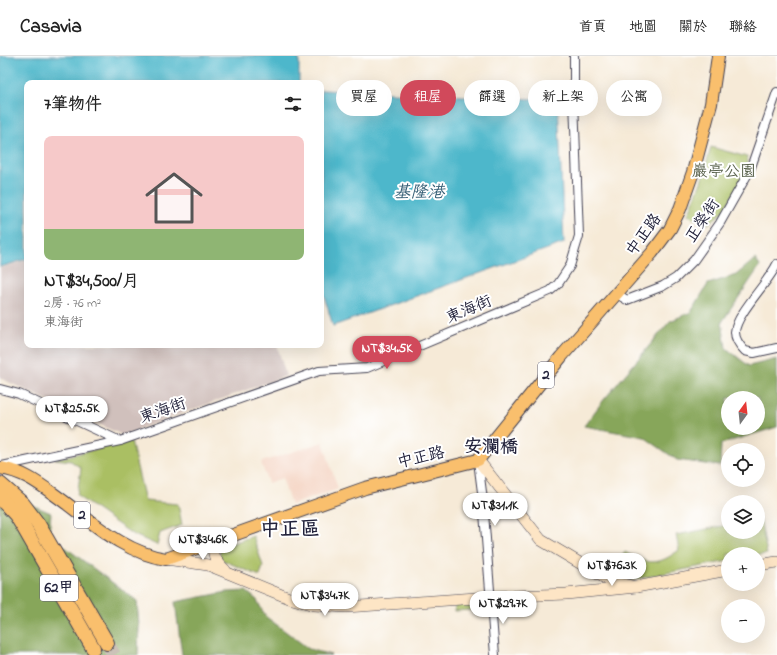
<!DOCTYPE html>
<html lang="zh-TW">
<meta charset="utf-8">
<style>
body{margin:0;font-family:"Indie Flower","LXGW WenKai TC",sans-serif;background:#f6f6f6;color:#222;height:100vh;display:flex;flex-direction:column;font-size:15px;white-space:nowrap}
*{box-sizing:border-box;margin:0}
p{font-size:13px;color:#767676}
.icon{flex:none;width:22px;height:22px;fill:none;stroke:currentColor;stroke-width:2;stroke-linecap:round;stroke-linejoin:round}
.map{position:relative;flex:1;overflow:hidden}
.panel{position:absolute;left:24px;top:24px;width:300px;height:268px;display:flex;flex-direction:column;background:#fff;border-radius:8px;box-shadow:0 4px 16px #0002}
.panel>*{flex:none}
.guide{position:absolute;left:336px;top:24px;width:380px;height:36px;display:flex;gap:8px}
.needle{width:26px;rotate:15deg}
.buttons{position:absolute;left:721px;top:335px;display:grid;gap:8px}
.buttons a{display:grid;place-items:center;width:44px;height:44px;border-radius:50%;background:#fff;box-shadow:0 4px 16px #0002;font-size:20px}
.price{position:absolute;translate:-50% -34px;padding:0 9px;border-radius:14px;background:#fff;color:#222;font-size:13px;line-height:26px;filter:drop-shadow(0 1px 2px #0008)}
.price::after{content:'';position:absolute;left:50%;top:24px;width:12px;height:9px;margin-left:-6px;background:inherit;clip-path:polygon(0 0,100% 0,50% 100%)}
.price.selected{background:#d1495b;color:#fff}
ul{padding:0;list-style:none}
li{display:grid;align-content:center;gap:8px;height:212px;padding:0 20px}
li+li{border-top:1px solid #e0e0e0}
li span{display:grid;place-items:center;height:124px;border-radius:8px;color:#555}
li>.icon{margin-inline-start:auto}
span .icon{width:72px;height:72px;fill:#fffc;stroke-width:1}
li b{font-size:17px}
h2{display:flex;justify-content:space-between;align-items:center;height:48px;padding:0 20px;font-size:17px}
.chip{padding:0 14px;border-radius:18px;background:#fff;box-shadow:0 4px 16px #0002;font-size:14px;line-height:36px}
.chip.selected{background:#d1495b;color:#fff}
header{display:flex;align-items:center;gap:24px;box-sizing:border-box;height:56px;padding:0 20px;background:#fff;border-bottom:1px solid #e0e0e0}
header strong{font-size:19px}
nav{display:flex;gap:22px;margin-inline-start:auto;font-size:14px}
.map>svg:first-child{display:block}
</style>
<header>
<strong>Casavia</strong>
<nav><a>首頁</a><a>地圖</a><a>關於</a><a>聯絡</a></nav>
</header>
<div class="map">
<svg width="777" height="599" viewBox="0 0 777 599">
<rect width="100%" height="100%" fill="#fff"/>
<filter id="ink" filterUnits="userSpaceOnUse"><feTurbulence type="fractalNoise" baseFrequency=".025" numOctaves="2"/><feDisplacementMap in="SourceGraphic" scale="8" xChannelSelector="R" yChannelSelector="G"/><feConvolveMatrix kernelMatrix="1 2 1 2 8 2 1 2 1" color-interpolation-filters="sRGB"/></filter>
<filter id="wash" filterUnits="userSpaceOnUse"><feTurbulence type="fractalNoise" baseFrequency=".012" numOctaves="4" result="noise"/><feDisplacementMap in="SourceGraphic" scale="16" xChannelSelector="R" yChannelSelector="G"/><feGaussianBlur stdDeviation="0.9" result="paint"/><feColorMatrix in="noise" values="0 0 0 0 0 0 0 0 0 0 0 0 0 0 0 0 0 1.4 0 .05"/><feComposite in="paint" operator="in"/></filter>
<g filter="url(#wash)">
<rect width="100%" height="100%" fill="#f6ead7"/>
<!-- built -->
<path fill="#f4d3c1" d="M 323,386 L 338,433 L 291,449 L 282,422 L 268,427 L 261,406 Z"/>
<!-- industrial -->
<path fill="#d0c0bc" d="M 27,204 L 27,289 L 277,289 L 286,320 L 122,379 L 0,322 L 0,212 Z"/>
<!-- green -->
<g fill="#aabf64" stroke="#667050">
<path d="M 711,91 L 747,101 L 747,113 L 724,155 L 708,168 L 688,159 L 701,126 Z"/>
<path d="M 131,385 L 145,445 L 178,448 L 182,469 L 160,477 L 157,489 L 132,478 L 77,440 L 81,412 L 71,405 L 55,403 Z"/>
<path d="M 760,462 L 767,498 L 758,499 L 728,498 L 728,505 L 631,524 L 613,515 L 625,496 C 648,509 658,510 679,494 L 676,479 L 728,469 L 728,476 L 758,476 L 758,463 Z"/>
<path d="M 253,480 L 263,510 L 260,520 L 222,504 L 219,499 L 222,491 Z"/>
<path d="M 483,546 L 484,553 L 455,555 L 455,548 Z"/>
</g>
<!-- forest -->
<g fill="#87a65a" stroke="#54644a" fill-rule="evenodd">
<path d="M 755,203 L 760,210 L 722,266 L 726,292 L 749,310 L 777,303 L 777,371 L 721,388 L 720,410 L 677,404 L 644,381 L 584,370 L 602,346 L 670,265 L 691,256 L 708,228 L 736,219 ZM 728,342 L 758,342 L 758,372 L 728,372 Z"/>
<path d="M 0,438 L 13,441 L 51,457 L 49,479 L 137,545 L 139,570 L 138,599 L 0,599 Z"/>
<path d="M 246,535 L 257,544 L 265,560 L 309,593 L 331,599 L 182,599 L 175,546 L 227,536 Z"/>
</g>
<!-- water -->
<g fill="#4eb7cb" stroke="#386c83">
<path d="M 0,0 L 299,0 L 299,27 L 27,27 L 27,203 L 0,211 Z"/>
<path d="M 321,34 L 558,44 L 564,187 L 333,270 L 321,230 Z"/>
</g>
</g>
<g filter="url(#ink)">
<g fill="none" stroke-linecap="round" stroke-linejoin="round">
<!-- highway-tunnel -->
<path stroke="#ccc2b8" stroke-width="14" stroke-dasharray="14 7" stroke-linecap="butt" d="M 107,587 L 114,599"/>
<!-- street casing -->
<g stroke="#424052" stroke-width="10">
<g id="street">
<path d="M 777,208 C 768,227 736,258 735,276 C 735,284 740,290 745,295 L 754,297 L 777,292"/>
<path d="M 617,238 L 627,244 L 663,230 L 676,222 L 694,204 L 720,167 L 750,114 L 777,36"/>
<path d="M 0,333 L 19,338 L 120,385 L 319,315 L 367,312 L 550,235 L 558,228 L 570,210 L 579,180 L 574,44 L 574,0"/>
<path d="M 478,405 L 483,444 L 495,599"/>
<path d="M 2,410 L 120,385"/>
</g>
</g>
<!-- secondary casing -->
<g stroke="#424052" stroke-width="12">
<g id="secondary">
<path d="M 478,404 L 541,484 L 610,525 L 636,531 L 728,514"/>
<path d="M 217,484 C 209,497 216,505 225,514"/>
<path d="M 166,503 L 208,509 L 289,542 L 314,549 L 346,551 L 491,541 L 566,538 L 636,531"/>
<path d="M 758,509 L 777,506"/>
</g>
</g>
<!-- primary casing -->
<g stroke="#424052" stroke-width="14">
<path id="primary" d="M 0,412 C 22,415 37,426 55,439 C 89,463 123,497 166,503 L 365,432 L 478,404 L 561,301 L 652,197 L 670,173 L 680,153 L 693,116 L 711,48 L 718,0"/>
</g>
<!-- highway casing -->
<g stroke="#424052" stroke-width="16">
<g id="highway">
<path d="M 0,428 L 23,448 L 38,468 L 107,587"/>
<path d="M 0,442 L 16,459 L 24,472 L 93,592"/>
</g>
</g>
<!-- street -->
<use href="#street" stroke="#fff" stroke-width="8"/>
<!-- secondary -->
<use href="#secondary" stroke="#fde5c5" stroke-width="11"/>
<!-- primary -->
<use href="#primary" stroke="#f9bf6d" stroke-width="12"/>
<!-- highway -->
<use href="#highway" stroke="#f9bf6d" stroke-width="14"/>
</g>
</g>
<g text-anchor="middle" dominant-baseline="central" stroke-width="4" stroke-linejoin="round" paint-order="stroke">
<!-- shield labels -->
<g fill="#fff" stroke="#646476" stroke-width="1">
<rect x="538" y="306" width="16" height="26" rx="3"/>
<rect x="74" y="446" width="16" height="26" rx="3"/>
<rect x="40" y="519" width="38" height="26" rx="3"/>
</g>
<g font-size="15" font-weight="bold" fill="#22223b">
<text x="546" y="319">2</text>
<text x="82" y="459">2</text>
<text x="59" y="532">62甲</text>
</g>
<!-- park labels -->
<g font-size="16" fill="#58614b" stroke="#fff">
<text x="724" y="116">巖亭公園</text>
</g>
<!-- street labels -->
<g font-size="16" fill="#22223b" stroke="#fff">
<text transform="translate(703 165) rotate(-56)">正榮街</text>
<text transform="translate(644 179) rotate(-54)">中正路</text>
<text transform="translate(469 254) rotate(-23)">東海街</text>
<text transform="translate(163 355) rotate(-19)">東海街</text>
<text transform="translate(421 402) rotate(-13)">中正路</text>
</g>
<!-- water labels -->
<g font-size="17" font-style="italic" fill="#345e75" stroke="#fff">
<text x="419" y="136">基隆港</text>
</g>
<!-- quarter labels -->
<g font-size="18" font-weight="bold" fill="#22223b" stroke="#fff">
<text x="491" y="392">安瀾橋</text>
</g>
<!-- district labels -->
<g font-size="20" font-weight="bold" fill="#22223b" stroke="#fff">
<text x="290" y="474">中正區</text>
</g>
</g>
</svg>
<div class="buttons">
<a><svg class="needle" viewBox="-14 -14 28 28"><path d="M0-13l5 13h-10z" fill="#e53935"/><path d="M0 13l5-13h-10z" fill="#767676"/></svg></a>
<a><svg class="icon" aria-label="locate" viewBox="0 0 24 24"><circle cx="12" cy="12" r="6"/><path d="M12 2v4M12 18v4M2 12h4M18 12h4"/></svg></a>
<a><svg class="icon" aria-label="layers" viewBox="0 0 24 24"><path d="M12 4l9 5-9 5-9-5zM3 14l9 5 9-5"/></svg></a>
<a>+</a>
<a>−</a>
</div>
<b class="price selected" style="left:387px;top:314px">NT$34.5K</b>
<b class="price" style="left:72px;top:374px">NT$25.5K</b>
<b class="price" style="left:495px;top:471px">NT$31.1K</b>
<b class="price" style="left:203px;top:505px">NT$34.6K</b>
<b class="price" style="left:612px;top:531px">NT$76.3K</b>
<b class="price" style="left:325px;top:561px">NT$34.7K</b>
<b class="price" style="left:503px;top:569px">NT$29.7K</b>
<div class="guide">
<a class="chip">買屋</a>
<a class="chip selected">租屋</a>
<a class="chip">篩選</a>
<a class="chip">新上架</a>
<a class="chip">公寓</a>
</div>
<section class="panel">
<h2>7筆物件<svg class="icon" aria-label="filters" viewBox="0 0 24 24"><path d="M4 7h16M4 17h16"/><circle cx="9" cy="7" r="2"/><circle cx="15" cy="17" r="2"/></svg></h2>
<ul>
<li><span style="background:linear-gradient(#f6c9c9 75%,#8fb573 0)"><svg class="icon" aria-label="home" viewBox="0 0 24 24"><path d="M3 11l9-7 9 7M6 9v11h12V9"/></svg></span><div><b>NT$34,500/月</b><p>2房 · 76 m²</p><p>東海街</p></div></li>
</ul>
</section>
</div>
